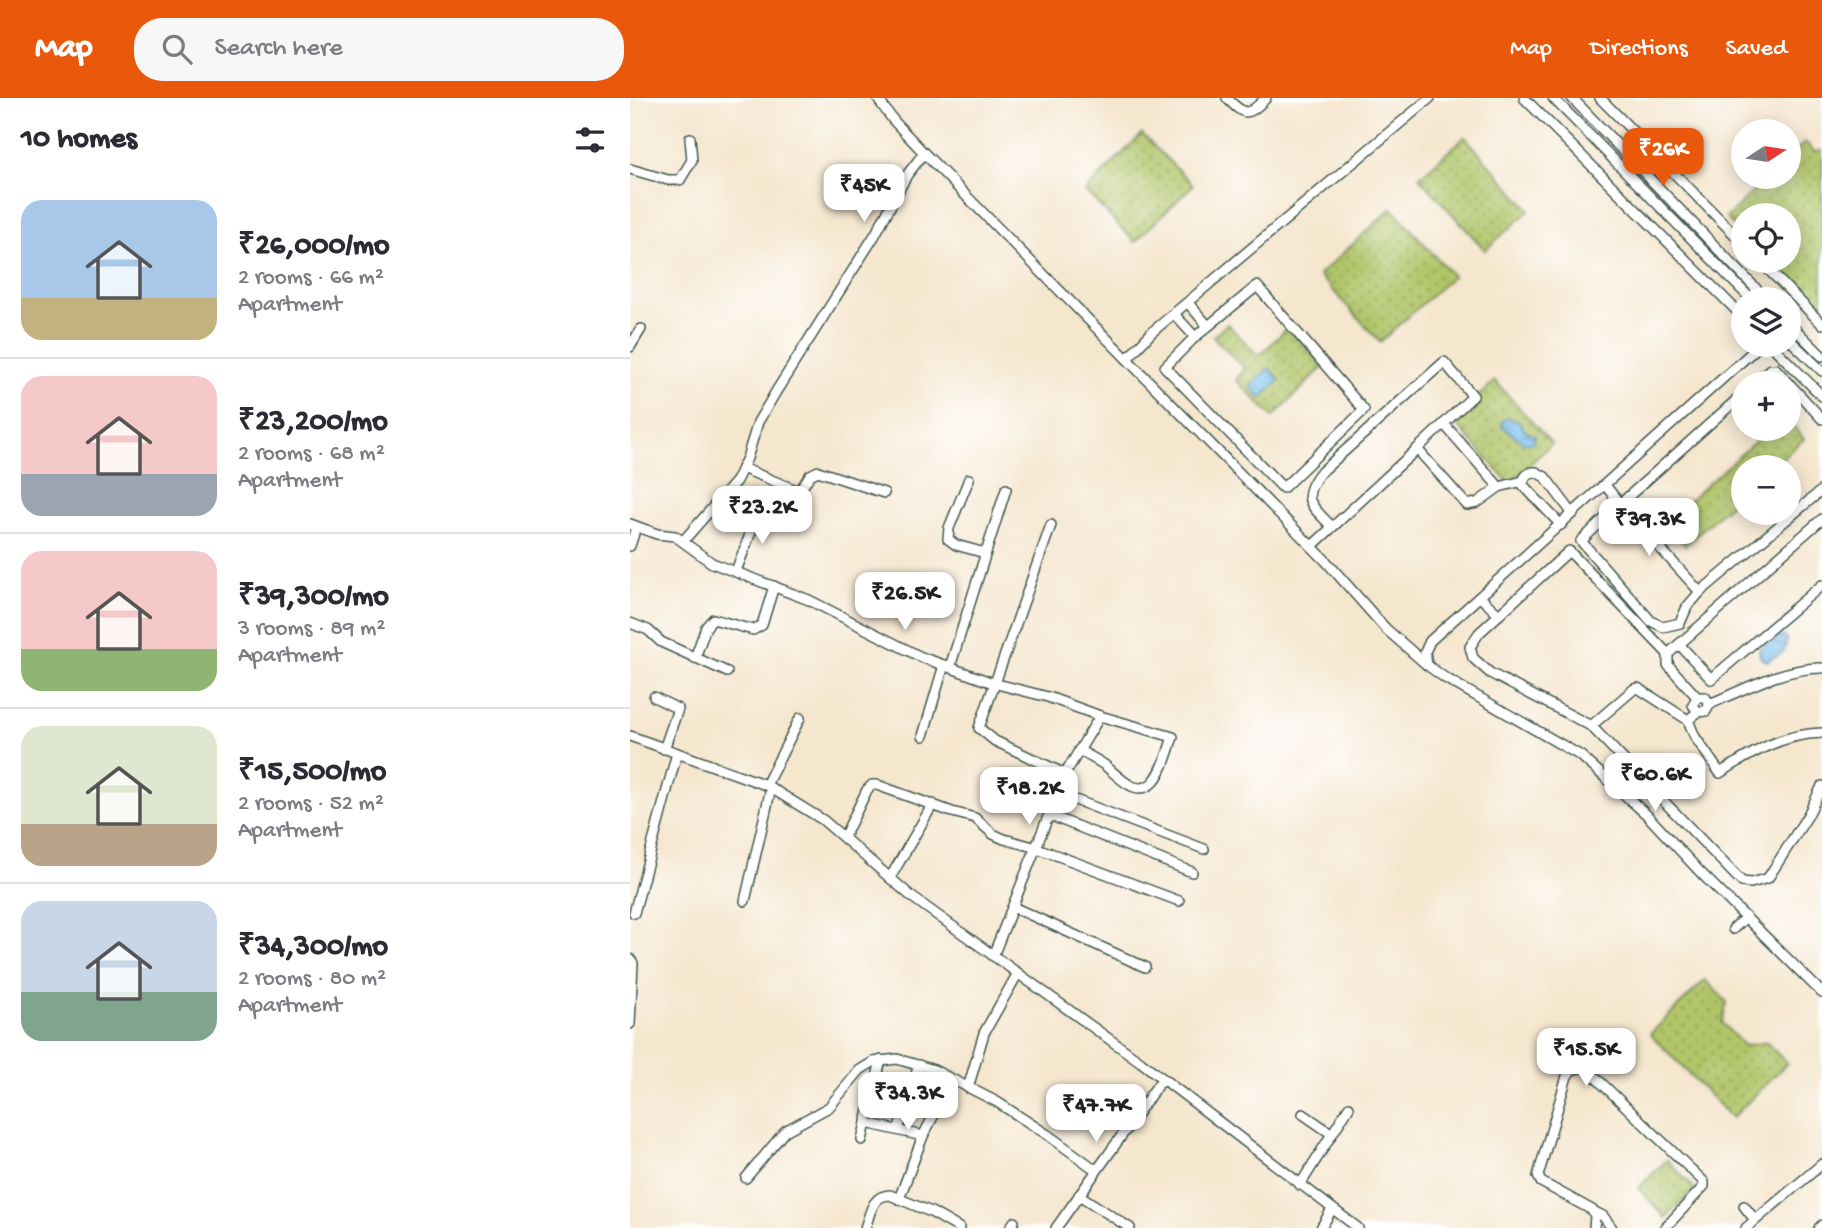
<!DOCTYPE html>
<meta charset="utf-8">
<style>
body{margin:0;font-family:"Gochi Hand",sans-serif;background:#f7f7f7;color:#2b2b33;height:100vh;display:flex;flex-direction:column;font-size:26px;white-space:nowrap}
*{box-sizing:border-box;margin:0}
p{font-size:23px;color:#7c7c81}
.icon{flex:none;width:38px;height:38px;fill:none;stroke:currentColor;stroke-width:2;stroke-linecap:round;stroke-linejoin:round}
.map{position:relative;flex:1;overflow:hidden}
.sheet{display:flex;flex-direction:column;background:#fff;width:630px}
.sheet>*{flex:none}
.needle{width:46px;rotate:78deg}
.buttons{position:absolute;left:1101px;top:21px;display:grid;gap:14px}
.buttons a{display:grid;place-items:center;width:70px;height:70px;border-radius:50%;background:#fff;box-shadow:0 4px 18px #0003;font-size:35px}
.price{position:absolute;translate:-50% -60px;padding:0 16px;border-radius:14px;background:#fff;color:#222;font-size:23px;line-height:46px;filter:drop-shadow(0 2px 4px #0008)}
.price::after{content:'';position:absolute;left:50%;top:42px;width:21px;height:16px;margin-left:-10px;background:inherit;clip-path:polygon(0 0,100% 0,50% 100%)}
.price.current{background:#ea580c;color:#fff}
ul{padding:0;list-style:none}
li{display:flex;align-items:center;gap:21px;height:175px;padding:0 21px}
li+li{border-top:2px solid #e1e1e2}
li span{display:grid;place-items:center;flex:none;width:196px;height:140px;border-radius:21px;color:#555}
li>.icon{margin-inline-start:auto}
span .icon{width:84px;height:84px;fill:#fffc;stroke-width:1}
li b{font-size:30px}
h2{display:flex;justify-content:space-between;align-items:center;height:84px;padding:0 21px;font-size:30px}
header{display:flex;align-items:center;gap:42px;box-sizing:border-box;height:98px;padding:0 35px;background:#ea580c;color:#fff}
header strong{font-size:33px}
nav{display:flex;gap:38px;margin-inline-start:auto;font-size:24px}
.search{width:490px;height:63px;background:#f7f7f7;display:flex;align-items:center;gap:18px;box-sizing:border-box;padding:0 24px;border-radius:28px;color:#7c7c81;font-size:26px}
main{display:flex;flex:1;min-height:0}
.map>svg:first-child{display:block}
</style>
<header>
<strong>Map</strong>
<div class="search"><svg class="icon" aria-label="search" viewBox="0 0 24 24"><circle cx="10" cy="10" r="6"/><path d="M15 15l6 6"/></svg>Search here</div>
<nav><a>Map</a><a>Directions</a><a>Saved</a></nav>
</header>
<main>
<section class="sheet">
<h2>10 homes<svg class="icon" aria-label="filters" viewBox="0 0 24 24"><path d="M4 7h16M4 17h16"/><circle cx="9" cy="7" r="2"/><circle cx="15" cy="17" r="2"/></svg></h2>
<ul>
<li><span style="background:linear-gradient(#a9c7e8 70%,#c2b280 0)"><svg class="icon" aria-label="home" viewBox="0 0 24 24"><path d="M3 11l9-7 9 7M6 9v11h12V9"/></svg></span><div><b>₹26,000/mo</b><p>2 rooms · 66 m²</p><p>Apartment</p></div></li>
<li><span style="background:linear-gradient(#f6c9c9 70%,#9aa5b1 0)"><svg class="icon" aria-label="home" viewBox="0 0 24 24"><path d="M3 11l9-7 9 7M6 9v11h12V9"/></svg></span><div><b>₹23,200/mo</b><p>2 rooms · 68 m²</p><p>Apartment</p></div></li>
<li><span style="background:linear-gradient(#f6c9c9 70%,#8fb573 0)"><svg class="icon" aria-label="home" viewBox="0 0 24 24"><path d="M3 11l9-7 9 7M6 9v11h12V9"/></svg></span><div><b>₹39,300/mo</b><p>3 rooms · 89 m²</p><p>Apartment</p></div></li>
<li><span style="background:linear-gradient(#dfe7d0 70%,#b9a48a 0)"><svg class="icon" aria-label="home" viewBox="0 0 24 24"><path d="M3 11l9-7 9 7M6 9v11h12V9"/></svg></span><div><b>₹15,500/mo</b><p>2 rooms · 52 m²</p><p>Apartment</p></div></li>
<li><span style="background:linear-gradient(#c9d6e8 65%,#7fa58c 0)"><svg class="icon" aria-label="home" viewBox="0 0 24 24"><path d="M3 11l9-7 9 7M6 9v11h12V9"/></svg></span><div><b>₹34,300/mo</b><p>2 rooms · 80 m²</p><p>Apartment</p></div></li>
</ul>
</section>
<div class="map">
<svg width="1192" height="1130" viewBox="0 0 1192 1130">
<defs>
<pattern id="green-dots" width="8" height="8" patternUnits="userSpaceOnUse" patternTransform="scale(1.75)"><rect width="8" height="8" fill="#b0c468"/><path d="M2 2h.1M6 6h.1" fill="none" stroke="#8fa056" stroke-width="1.8" stroke-linecap="round"/></pattern>
<pattern id="water-ripples" width="26" height="14" patternUnits="userSpaceOnUse" patternTransform="scale(1.75)"><rect width="26" height="14" fill="#76bded"/><path d="M2 4q2-2 4 0t4 0M15 11q2-2 4 0t4 0" fill="none" stroke="#609bc1"/></pattern>
</defs>
<rect width="100%" height="100%" fill="#fff"/>
<filter id="ink" filterUnits="userSpaceOnUse"><feTurbulence type="fractalNoise" baseFrequency=".0143" numOctaves="2"/><feDisplacementMap in="SourceGraphic" scale="14" xChannelSelector="R" yChannelSelector="G"/><feConvolveMatrix kernelMatrix="1 2 1 2 8 2 1 2 1" color-interpolation-filters="sRGB"/></filter>
<filter id="wash" filterUnits="userSpaceOnUse"><feTurbulence type="fractalNoise" baseFrequency=".00686" numOctaves="4" result="noise"/><feDisplacementMap in="SourceGraphic" scale="28" xChannelSelector="R" yChannelSelector="G"/><feGaussianBlur stdDeviation="1.57" result="paint"/><feColorMatrix in="noise" values="0 0 0 0 0 0 0 0 0 0 0 0 0 0 0 0 0 1.4 0 .05"/><feComposite in="paint" operator="in"/></filter>
<g filter="url(#wash)">
<rect width="100%" height="100%" fill="#f5e6ce"/>
<!-- green -->
<g fill="url(#green-dots)" stroke="#68804e" stroke-width="2">
<path d="M 512,36 L 563,87 L 505,144 L 455,93 Z"/>
<path d="M 835,39 L 900,112 L 855,152 L 789,79 Z"/>
<path d="M 1175,44 L 1185,54 L 1192,52 L 1192,216 L 1139,163 L 1158,163 L 1158,117 L 1113,117 L 1113,137 L 1096,120 L 1138,79 L 1158,79 L 1159,59 Z"/>
<path d="M 762,110 L 823,178 L 750,244 L 689,177 Z"/>
<path d="M 597,226 L 629,258 L 657,230 L 694,268 L 643,319 L 606,282 L 615,271 L 583,239 Z"/>
<path d="M 865,283 L 922,346 L 879,385 L 822,322 Z"/>
<path d="M 1159,323 L 1174,341 L 1142,369 L 1113,369 L 1113,395 L 1055,447 L 1035,424 L 1139,331 L 1158,331 Z"/>
<path d="M 1075,882 L 1097,904 L 1092,925 L 1114,948 L 1136,944 L 1157,965 L 1102,1020 L 1020,936 Z"/>
<path d="M 1037,1062 L 1065,1091 L 1036,1120 L 1008,1090 Z"/>
</g>
<!-- water -->
<g fill="url(#water-ripples)" stroke="#4a7d90" stroke-width="2">
<path d="M 639,270 L 650,282 L 631,300 L 620,289 Z"/>
<path d="M 877,320 L 889,323 L 894,332 L 905,338 L 903,345 L 894,345 L 872,328 L 873,322 Z"/>
<path d="M 1154,538 L 1157,541 L 1155,551 L 1152,555 L 1137,563 C 1130,561 1129,558 1129,551 L 1149,539 Z"/>
</g>
</g>
<g filter="url(#ink)">
<g fill="none" stroke-linecap="round" stroke-linejoin="round">
<!-- minor casing -->
<g stroke="#3f564b" stroke-width="12">
<g id="minor">
<path d="M 247,0 L 263,22 L 294,55 L 695,462 L 756,531 L 797,567"/>
<path d="M 597,0 C 615,19 618,18 636,0"/>
<path d="M 894,0 L 1113,219"/>
<path d="M 923,0 L 1121,201"/>
<path d="M 942,0 L 1136,201"/>
<path d="M 970,0 L 1113,145"/>
<path d="M 0,71 L 38,82 L 50,82 L 62,62 L 60,40"/>
<path d="M 1130,163 L 1192,226"/>
<path d="M 627,188 L 734,312 L 653,390 L 535,269 L 565,239 Z"/>
<path d="M 558,205 L 578,228"/>
<path d="M 544,216 L 565,239"/>
<path d="M 1158,224 L 1192,258"/>
<path d="M 1158,240 L 1192,273"/>
<path d="M 1130,247 L 800,543 L 795,554 L 797,567 L 815,580 L 951,658 L 1016,716 L 1072,776 L 1192,895"/>
<path d="M 1141,247 L 1192,298"/>
<path d="M 0,249 L 11,231"/>
<path d="M 497,261 L 522,234 L 800,0"/>
<path d="M 1125,285 L 1140,271 L 1146,271 L 1192,321"/>
<path d="M 814,326 L 869,389"/>
<path d="M 112,370 L 166,392 L 171,391 L 180,377 L 188,373 L 254,395"/>
<path d="M 339,381 L 319,430 L 318,441 L 326,447 L 355,455"/>
<path d="M 975,387 L 990,406 L 951,443 L 1021,523 L 1033,529 L 1050,525 L 1057,509 L 1070,494 L 1192,392"/>
<path d="M 0,426 L 27,436 L 45,438 L 82,465 L 179,502 L 291,559 L 363,585 L 418,599 L 470,618 L 543,639 C 538,653 533,674 523,684 C 506,702 486,675 473,666 C 465,661 457,657 449,652"/>
<path d="M 421,427 L 349,630 L 365,643 L 435,676"/>
<path d="M 931,427 L 893,387 C 893,379 898,373 906,374 L 915,379 L 943,416"/>
<path d="M 702,429 C 683,408 669,403 689,376 L 814,264 L 843,298 L 787,351"/>
<path d="M 54,442 L 106,383 L 117,360 L 128,324 L 147,292 L 245,137 L 277,77 L 294,55"/>
<path d="M 0,448 L 6,429"/>
<path d="M 682,448 L 787,351 L 837,407 L 847,405 L 869,389 L 893,383"/>
<path d="M 106,473 L 129,413"/>
<path d="M 1070,494 L 990,406 L 1113,296"/>
<path d="M 850,499 L 869,517"/>
<path d="M 0,525 L 18,532 L 31,544 L 97,574"/>
<path d="M 1049,546 L 1081,581 L 1192,487"/>
<path d="M 65,560 L 76,529 L 83,521 L 123,532 L 132,527 L 144,488"/>
<path d="M 320,569 L 376,391"/>
<path d="M 24,599 L 48,611 L 34,651"/>
<path d="M 1067,599 L 1063,607 L 1068,614 L 1076,613 L 1080,606 C 1115,591 1153,570 1192,570"/>
<path d="M 1080,606 L 1075,599 L 1067,599 L 1038,567 L 1038,556 L 1192,421"/>
<path d="M 1068,614 L 1058,622 L 1065,639 L 1090,675 C 1123,654 1152,636 1192,635"/>
<path d="M 1058,622 L 1008,590 L 1004,591 L 961,628 L 1112,784 L 1121,785 L 1138,780 L 1178,717 L 1192,688"/>
<path d="M 961,628 L 860,575 L 843,560 L 840,549 L 849,535 L 939,453 L 1038,556"/>
<path d="M 0,638 L 136,687 L 193,722 L 282,799 L 511,964 L 728,1130"/>
<path d="M 293,638 L 314,567"/>
<path d="M 136,687 L 170,620"/>
<path d="M 427,695 L 574,751"/>
<path d="M 419,717 L 562,774"/>
<path d="M 214,739 L 237,692 L 242,687 L 247,687 L 322,714 L 345,720 L 363,736 L 374,741 L 407,750 L 549,803"/>
<path d="M 260,780 L 303,706"/>
<path d="M 115,803 L 141,690"/>
<path d="M 383,809 L 515,869"/>
<path d="M 4,815 L 47,655"/>
<path d="M 1103,831 L 1116,819"/>
<path d="M 363,858 L 435,676 L 470,618"/>
<path d="M 0,861 L 3,865 L 0,926"/>
<path d="M 338,990 L 354,935 L 388,875"/>
<path d="M 673,1016 L 702,1036"/>
<path d="M 236,1025 L 293,1038"/>
<path d="M 268,1032 L 289,967"/>
<path d="M 232,1042 L 251,962"/>
<path d="M 116,1080 L 155,1033 L 199,1009 L 230,972 L 243,964 L 267,961 L 304,972 L 367,1004 L 418,1037 L 466,1072"/>
<path d="M 670,1087 L 719,1009"/>
<path d="M 449,1097 L 500,1130"/>
<path d="M 269,1101 L 293,1038 L 322,982"/>
<path d="M 1114,1108 L 1125,1122"/>
<path d="M 963,1113 L 973,1118 L 982,1130"/>
<path d="M 235,1130 C 240,1116 242,1097 260,1097 L 301,1114 L 329,1130"/>
<path d="M 380,1130 L 384,1124"/>
<path d="M 426,1130 L 532,981"/>
<path d="M 691,1130 L 702,1111"/>
<path d="M 964,1130 L 965,1118 L 962,1112 L 911,1084 L 908,1078 L 937,978 L 942,972 L 951,969 L 959,973 L 1074,1084 L 1074,1088 L 1035,1130"/>
<path d="M 1116,1130 L 1192,1066"/>
<path d="M 1189,1130 L 1192,1127"/>
</g>
</g>
<!-- minor -->
<use href="#minor" stroke="#fff" stroke-width="9"/>
</g>
</g>
</svg>
<div class="buttons">
<a><svg class="needle" viewBox="-14 -14 28 28"><path d="M0-13l5 13h-10z" fill="#e53935"/><path d="M0 13l5-13h-10z" fill="#7c7c81"/></svg></a>
<a><svg class="icon" aria-label="locate" viewBox="0 0 24 24"><circle cx="12" cy="12" r="6"/><path d="M12 2v4M12 18v4M2 12h4M18 12h4"/></svg></a>
<a><svg class="icon" aria-label="layers" viewBox="0 0 24 24"><path d="M12 4l9 5-9 5-9-5zM3 14l9 5 9-5"/></svg></a>
<a>+</a>
<a>−</a>
</div>
<b class="price current" style="left:1033px;top:90px">₹26K</b>
<b class="price" style="left:234px;top:126px">₹45K</b>
<b class="price" style="left:132px;top:448px">₹23.2K</b>
<b class="price" style="left:1019px;top:460px">₹39.3K</b>
<b class="price" style="left:275px;top:534px">₹26.5K</b>
<b class="price" style="left:1025px;top:715px">₹60.6K</b>
<b class="price" style="left:399px;top:729px">₹18.2K</b>
<b class="price" style="left:956px;top:990px">₹15.5K</b>
<b class="price" style="left:278px;top:1034px">₹34.3K</b>
<b class="price" style="left:466px;top:1046px">₹47.7K</b>
</div>
</main>
